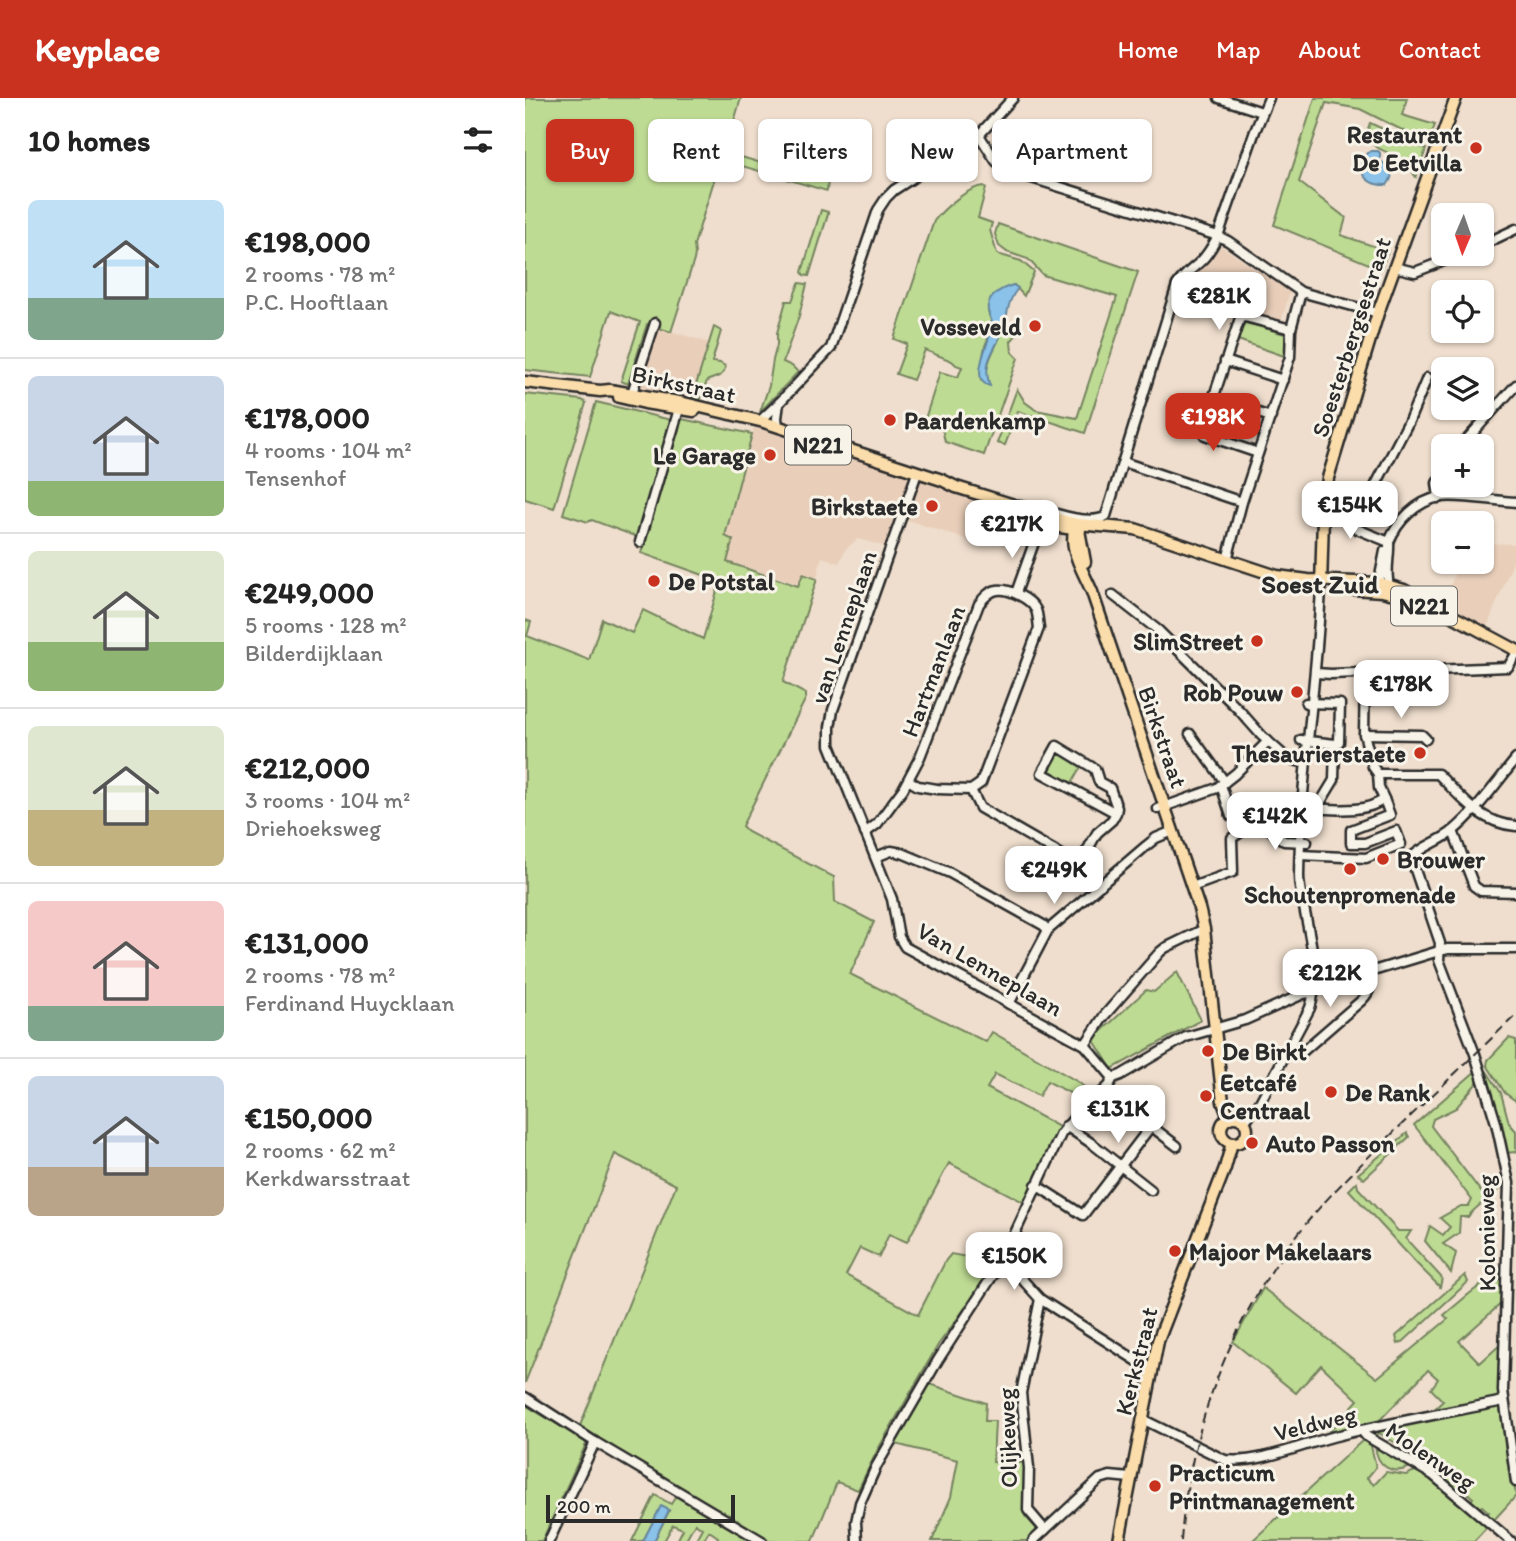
<!DOCTYPE html>
<meta charset="utf-8">
<style>
body{margin:0;font-family:Itim,sans-serif;background:#f2f2f2;color:#222;height:100vh;display:flex;flex-direction:column;font-size:26px;white-space:nowrap}
*{box-sizing:border-box;margin:0}
p{font-size:23px;color:#767676}
.icon{flex:none;width:38px;height:38px;fill:none;stroke:currentColor;stroke-width:2;stroke-linecap:round;stroke-linejoin:round}
.map{position:relative;flex:1;overflow:hidden}
.drawer{display:flex;flex-direction:column;background:#fff;width:525px}
.drawer>*{flex:none}
.banner{position:absolute;left:21px;top:21px;width:665px;height:63px;display:flex;gap:14px}
.needle{width:46px;rotate:182deg}
.fabs{position:absolute;left:906px;top:105px;display:grid;gap:14px}
.fabs a{display:grid;place-items:center;width:63px;height:63px;border-radius:10px;background:#fff;box-shadow:0 2px 5px #0004;font-size:35px}
.scale{position:absolute;left:21px;bottom:18px;width:189px;box-sizing:border-box;padding-left:7px;border:4px solid #2b2b2b;border-top:0;font-size:19px;line-height:24px;white-space:nowrap;color:#2b2b2b;-webkit-text-stroke:5px #f7f3e8;paint-order:stroke}
.price{position:absolute;translate:-50% -60px;padding:0 16px;border-radius:14px;background:#fff;color:#222;font-size:23px;line-height:46px;filter:drop-shadow(0 2px 4px #0008)}
.price::after{content:'';position:absolute;left:50%;top:42px;width:21px;height:16px;margin-left:-10px;background:inherit;clip-path:polygon(0 0,100% 0,50% 100%)}
.price.active{background:#c8321e;color:#fff}
ul{padding:0;list-style:none}
li{display:flex;align-items:center;gap:21px;height:175px;padding:0 28px}
li+li{border-top:2px solid #e0e0e0}
li span{display:grid;place-items:center;flex:none;width:196px;height:140px;border-radius:10px;color:#555}
li>.icon{margin-inline-start:auto}
span .icon{width:84px;height:84px;fill:#fffc;stroke-width:1}
li b{font-size:30px}
h2{display:flex;justify-content:space-between;align-items:center;height:84px;padding:0 28px;font-size:30px}
.chip{padding:0 24px;border-radius:10px;background:#fff;box-shadow:0 2px 5px #0004;font-size:24px;line-height:63px}
.chip.active{background:#c8321e;color:#fff}
header{display:flex;align-items:center;gap:42px;box-sizing:border-box;height:98px;padding:0 35px;background:#c8321e;color:#fff}
header strong{font-size:33px}
nav{display:flex;gap:38px;margin-inline-start:auto;font-size:24px}
main{display:flex;flex:1;min-height:0}
.map>svg:first-child{display:block}
</style>
<header>
<strong>Keyplace</strong>
<nav><a>Home</a><a>Map</a><a>About</a><a>Contact</a></nav>
</header>
<main>
<section class="drawer">
<h2>10 homes<svg class="icon" aria-label="filters" viewBox="0 0 24 24"><path d="M4 7h16M4 17h16"/><circle cx="9" cy="7" r="2"/><circle cx="15" cy="17" r="2"/></svg></h2>
<ul>
<li><span style="background:linear-gradient(#bfe0f5 70%,#7fa58c 0)"><svg class="icon" aria-label="home" viewBox="0 0 24 24"><path d="M3 11l9-7 9 7M6 9v11h12V9"/></svg></span><div><b>€198,000</b><p>2 rooms · 78 m²</p><p>P.C. Hooftlaan</p></div></li>
<li><span style="background:linear-gradient(#c9d6e8 75%,#8fb573 0)"><svg class="icon" aria-label="home" viewBox="0 0 24 24"><path d="M3 11l9-7 9 7M6 9v11h12V9"/></svg></span><div><b>€178,000</b><p>4 rooms · 104 m²</p><p>Tensenhof</p></div></li>
<li><span style="background:linear-gradient(#dfe7d0 65%,#8fb573 0)"><svg class="icon" aria-label="home" viewBox="0 0 24 24"><path d="M3 11l9-7 9 7M6 9v11h12V9"/></svg></span><div><b>€249,000</b><p>5 rooms · 128 m²</p><p>Bilderdijklaan</p></div></li>
<li><span style="background:linear-gradient(#dfe7d0 60%,#c2b280 0)"><svg class="icon" aria-label="home" viewBox="0 0 24 24"><path d="M3 11l9-7 9 7M6 9v11h12V9"/></svg></span><div><b>€212,000</b><p>3 rooms · 104 m²</p><p>Driehoeksweg</p></div></li>
<li><span style="background:linear-gradient(#f6c9c9 75%,#7fa58c 0)"><svg class="icon" aria-label="home" viewBox="0 0 24 24"><path d="M3 11l9-7 9 7M6 9v11h12V9"/></svg></span><div><b>€131,000</b><p>2 rooms · 78 m²</p><p>Ferdinand Huycklaan</p></div></li>
<li><span style="background:linear-gradient(#c9d6e8 65%,#b9a48a 0)"><svg class="icon" aria-label="home" viewBox="0 0 24 24"><path d="M3 11l9-7 9 7M6 9v11h12V9"/></svg></span><div><b>€150,000</b><p>2 rooms · 62 m²</p><p>Kerkdwarsstraat</p></div></li>
</ul>
</section>
<div class="map">
<svg width="991" height="1443" viewBox="0 0 991 1443">
<rect width="100%" height="100%" fill="#efdecd"/>
<filter id="ink" filterUnits="userSpaceOnUse"><feTurbulence type="fractalNoise" baseFrequency=".0143" numOctaves="2"/><feDisplacementMap in="SourceGraphic" scale="14" xChannelSelector="R" yChannelSelector="G"/><feConvolveMatrix kernelMatrix="1 2 1 2 8 2 1 2 1" color-interpolation-filters="sRGB"/></filter>
<g filter="url(#ink)">
<!-- built -->
<g fill="#e9cfba">
<path d="M 696,148 L 765,194 L 756,224 L 656,194 L 662,178 L 679,168 Z"/>
<path d="M 122,226 L 185,245 L 167,300 L 103,286 Z"/>
<path d="M 229,329 L 457,401 L 443,442 L 376,420 L 364,450 L 333,441 L 321,451 L 314,465 L 297,459 L 292,480 L 278,475 L 273,486 L 202,463 L 209,442 L 201,438 Z"/>
<path d="M 957,445 L 991,446 L 991,457 L 962,529 L 918,507 L 932,470 L 932,464 L 957,464 Z"/>
</g>
<!-- green -->
<g fill="#bedb93" stroke="#74835f" stroke-width="2">
<path d="M 0,0 L 216,0 L 200,54 L 296,83 L 305,60 L 302,93 L 197,62 L 195,63 L 169,147 L 170,156 L 169,162 L 146,234 L 122,226 L 103,286 L 96,283 L 115,224 L 86,213 L 65,279 L 0,272 Z"/>
<path d="M 790,0 L 882,0 L 877,17 L 910,27 L 903,45 L 835,11 L 801,5 L 774,84 L 821,120 L 816,137 L 863,153 L 856,171 L 749,127 Z"/>
<path d="M 845,25 L 901,51 L 891,79 C 887,75 886,69 882,65 C 867,52 833,52 845,25 Z"/>
<path d="M 459,88 L 461,90 L 453,120 L 467,125 L 465,132 L 472,156 L 496,163 L 509,174 L 499,198 L 489,187 L 463,214 L 467,225 L 467,230 L 460,248 L 457,263 L 456,282 L 461,278 C 463,256 474,247 479,227 L 494,234 L 486,243 L 487,254 L 493,260 L 459,357 L 420,344 L 417,330 L 399,324 L 415,274 L 433,279 L 437,269 L 431,267 L 427,263 L 400,252 L 388,282 L 371,276 L 382,246 L 369,241 L 409,123 C 418,111 443,89 459,88 Z"/>
<path d="M 296,112 L 303,114 L 303,116 L 284,178 L 279,177 L 277,174 Z"/>
<path d="M 473,126 L 613,174 L 560,335 L 493,313 L 480,347 L 472,345 L 492,291 L 500,304 L 511,312 L 552,320 L 592,199 L 518,177 L 503,161 L 482,154 L 474,148 L 470,136 Z"/>
<path d="M 274,185 L 282,186 L 274,218 L 258,264 L 267,268 L 273,274 L 235,314 L 244,288 L 248,262 L 252,247 L 252,235 L 261,203 L 267,203 Z"/>
<path d="M 718,224 L 760,236 L 762,259 L 713,242 Z"/>
<path d="M 189,229 L 196,233 L 187,264 L 195,265 L 200,268 C 200,279 190,279 182,283 L 175,303 L 167,300 Z"/>
<path d="M 0,296 L 57,302 L 61,305 L 29,410 L 0,401 Z"/>
<path d="M 71,304 L 146,322 L 112,439 L 67,422 L 63,424 L 38,416 Z"/>
<path d="M 157,321 L 227,336 L 200,438 L 208,442 L 202,464 L 273,488 L 278,476 L 292,481 L 258,584 L 281,596 L 281,600 L 217,728 L 223,734 L 309,779 L 310,804 L 349,824 L 325,876 L 461,944 L 467,934 L 553,984 L 569,997 L 564,1005 L 522,983 L 514,998 L 470,976 L 462,990 L 538,1031 L 502,1106 L 424,1065 L 382,1144 L 364,1136 L 354,1159 L 335,1150 L 321,1177 L 393,1217 L 421,1162 L 426,1156 L 474,1165 L 468,1172 L 413,1247 L 352,1353 L 333,1392 L 312,1384 L 288,1443 L 244,1443 L 100,1359 L 55,1328 L 151,1087 L 90,1056 L 0,1285 L 0,522 L 6,524 L 2,538 L 64,562 L 77,521 L 107,535 L 118,512 L 178,541 L 195,483 L 116,455 Z"/>
<path d="M 533,650 L 559,664 L 545,688 L 520,674 Z"/>
<path d="M 652,874 L 676,922 L 587,971 L 568,941 L 621,892 L 629,894 Z"/>
<path d="M 984,940 L 991,942 L 991,1003 L 980,995 L 962,967 L 963,962 Z"/>
<path d="M 952,972 L 955,981 L 931,1010 L 908,1021 L 906,1028 L 957,1095 L 978,1077 L 980,1087 C 971,1095 948,1110 943,1119 L 935,1119 L 934,1135 L 918,1146 L 931,1155 L 926,1175 L 900,1143 L 905,1128 L 918,1137 L 925,1129 L 915,1120 L 936,1108 L 943,1108 L 947,1102 L 889,1027 Z"/>
<path d="M 961,972 L 976,995 L 984,1025 L 991,1033 L 991,1054 L 979,1055 Z"/>
<path d="M 882,1035 L 884,1039 L 839,1081 L 833,1076 Z"/>
<path d="M 832,1084 L 833,1090 L 873,1133 L 886,1133 L 881,1141 L 917,1180 L 915,1189 L 893,1167 L 824,1092 Z"/>
<path d="M 980,1171 L 979,1203 L 934,1243 L 955,1265 L 978,1244 L 977,1292 L 970,1301 L 903,1317 L 918,1303 L 906,1291 L 913,1281 L 903,1272 L 849,1328 L 799,1339 L 833,1302 L 796,1267 L 771,1295 L 708,1244 L 738,1190 L 852,1280 L 923,1221 L 919,1217 L 944,1196 L 956,1187 L 960,1189 Z"/>
<path d="M 940,1177 L 943,1184 L 878,1244 L 873,1246 L 871,1238 Z"/>
<path d="M 402,1285 L 461,1305 L 460,1323 L 470,1323 L 468,1364 L 500,1365 L 499,1412 L 500,1418 L 511,1430 L 511,1434 L 502,1443 L 407,1443 L 426,1399 L 433,1362 L 367,1345 Z"/>
<path d="M 0,1307 L 62,1344 L 17,1443 L 0,1443 Z"/>
<path d="M 976,1307 L 991,1398 L 967,1424 L 960,1418 L 964,1414 L 957,1408 L 953,1411 L 945,1404 L 948,1400 L 939,1392 L 934,1395 L 914,1379 L 918,1373 L 854,1335 L 850,1341 L 846,1337 L 846,1333 L 849,1331 Z"/>
<path d="M 838,1342 L 845,1344 L 851,1369 L 842,1380 L 849,1387 L 861,1374 L 881,1377 L 892,1372 L 908,1379 L 964,1427 L 949,1443 L 727,1443 Z"/>
<path d="M 850,1346 L 887,1368 C 867,1379 851,1368 850,1346 Z"/>
<path d="M 130,1397 L 146,1406 L 151,1398 L 226,1443 L 191,1443 L 193,1439 L 184,1433 L 178,1443 L 170,1443 L 177,1430 L 170,1425 L 160,1443 L 152,1443 L 158,1431 L 148,1427 L 139,1443 L 129,1443 L 144,1413 L 136,1409 L 118,1443 L 107,1443 Z"/>
</g>
<!-- water -->
<g fill="#8bc2e9" stroke="#65869d" stroke-width="2">
<path d="M 846,53 L 853,53 L 855,55 L 855,63 C 866,69 871,76 862,87 C 837,89 826,64 846,53 Z"/>
<path d="M 488,187 L 493,190 C 481,205 484,215 478,231 C 471,253 456,262 465,288 C 442,283 466,242 467,228 C 468,221 461,215 463,207 C 466,196 478,190 488,187 Z"/>
<path d="M 136,1408 L 144,1412 L 129,1443 L 118,1443 Z"/>
</g>
<g fill="none" stroke-linecap="round" stroke-linejoin="round">
<!-- minor casing -->
<g stroke="#2b2b2b" stroke-width="13">
<g id="minor">
<path d="M 694,0 L 737,14"/>
<path d="M 454,37 L 471,63 L 484,73 L 693,138 L 703,143 L 776,194 L 853,215"/>
<path d="M 957,147 L 991,131"/>
<path d="M 869,169 L 890,174 L 937,156"/>
<path d="M 700,263 L 758,282"/>
<path d="M 902,280 L 884,323 L 831,425 L 832,431 L 864,444 C 872,423 892,403 915,399 C 935,396 969,403 991,404"/>
<path d="M 107,295 L 130,225"/>
<path d="M 688,301 L 746,319"/>
<path d="M 235,323 L 254,305 L 306,250 L 353,112 L 361,100 L 369,92 L 454,37 L 488,0"/>
<path d="M 253,328 L 252,320 L 254,305"/>
<path d="M 936,348 L 991,287"/>
<path d="M 733,355 L 680,337 L 679,328 L 715,220 L 720,219 L 766,231"/>
<path d="M 598,364 L 717,404"/>
<path d="M 392,375 L 308,612 L 305,629 L 305,647 L 367,801 L 374,839 L 380,849 L 560,947 L 588,980"/>
<path d="M 914,400 L 912,385 L 919,373"/>
<path d="M 532,416 C 546,420 569,426 581,418 L 652,187 C 659,176 668,171 677,162 C 684,155 688,147 693,138 L 730,33 L 744,0"/>
<path d="M 115,444 L 154,311 L 158,307"/>
<path d="M 864,444 C 865,458 860,473 864,487"/>
<path d="M 702,462 L 717,404 L 765,259 L 766,231 L 776,194"/>
<path d="M 852,485 L 855,478 L 860,453"/>
<path d="M 491,495 L 511,439"/>
<path d="M 588,497 L 634,533 L 714,612 L 737,638 L 763,661 L 781,665"/>
<path d="M 840,574 L 839,636 L 848,669 L 853,676 L 854,690 L 859,701"/>
<path d="M 791,575 L 806,576 L 983,569 L 991,556"/>
<path d="M 781,605 L 815,606 L 814,644 L 810,646 L 809,682 L 792,710"/>
<path d="M 665,636 L 700,684"/>
<path d="M 839,636 L 897,637 L 901,641"/>
<path d="M 776,642 L 810,646"/>
<path d="M 991,661 C 971,685 952,713 928,733 C 916,743 894,750 886,760 L 915,845 L 914,862 L 950,956 L 971,1025 L 984,1085 L 978,1293 L 991,1384"/>
<path d="M 853,676 L 913,676 C 937,700 955,725 991,728"/>
<path d="M 696,687 L 706,718"/>
<path d="M 446,692 L 455,710 L 554,767 L 576,787"/>
<path d="M 633,711 L 692,690 L 710,676 L 743,643"/>
<path d="M 928,733 L 949,788 L 956,793 L 991,794"/>
<path d="M 340,735 L 352,726 L 378,691 L 395,659 L 454,506 C 458,501 464,493 472,492 C 484,490 506,501 511,512 C 513,517 513,524 514,530 L 456,685 L 446,692 L 412,691 L 393,688 L 383,682"/>
<path d="M 775,757 L 841,760 L 876,746 L 871,733 L 840,745 L 826,745 L 826,732 L 865,717 L 859,701 C 839,717 803,710 778,710"/>
<path d="M 351,759 L 366,753 L 377,755 L 425,775 L 518,827 L 523,832"/>
<path d="M 554,767 L 572,735 L 587,722 L 591,715 L 517,675 L 532,648 L 570,671 L 574,684 L 585,690 L 592,710 L 591,715"/>
<path d="M 667,789 L 708,774 L 707,740 L 734,722 L 759,743 L 782,744"/>
<path d="M 789,888 L 805,886 L 914,853 L 923,851 L 991,851"/>
<path d="M 484,906 L 523,832 L 621,748 L 631,740 L 648,733"/>
<path d="M 560,947 L 579,918 L 635,854 L 640,850 L 679,831"/>
<path d="M 764,950 L 777,954 L 837,902 C 846,893 846,887 843,875"/>
<path d="M 719,1024 L 734,1006 L 785,910 C 796,876 784,838 778,804 C 776,796 774,787 774,778 C 775,681 792,586 796,489"/>
<path d="M 541,1028 L 569,1047 L 626,1092"/>
<path d="M 511,1087 L 558,1117 L 626,1028 L 652,1048"/>
<path d="M 479,1168 L 496,1180 L 515,1201 L 620,1268 L 627,1269"/>
<path d="M 515,1201 L 496,1295 L 504,1370 L 503,1412 L 520,1432"/>
<path d="M 0,1299 L 70,1344 L 237,1443"/>
<path d="M 617,1321 L 700,1362 C 736,1366 780,1345 815,1337 C 869,1324 925,1314 979,1303"/>
<path d="M 836,1332 L 841,1338 L 908,1377 L 986,1443"/>
<path d="M 24,1443 L 70,1344"/>
<path d="M 332,1443 L 331,1424 L 335,1405 L 351,1369 L 413,1262 L 468,1177 L 479,1168 L 479,1159 L 536,1036 L 549,1020 L 584,988 L 588,980 L 596,977 L 661,939 L 720,922 L 778,896 L 789,894"/>
<path d="M 508,1443 L 575,1381 L 585,1378 L 605,1380"/>
</g>
</g>
<!-- major casing -->
<g stroke="#2b2b2b" stroke-width="15">
<g id="major">
<path d="M 0,284 L 75,293 L 85,292 L 159,305 L 239,324 L 417,382 L 431,389 L 537,422 L 552,426 L 610,431 L 752,478 L 783,482 L 854,485 L 879,492 L 991,552"/>
<path d="M 94,299 L 120,305 L 169,313"/>
<path d="M 516,421 L 535,429 L 555,432"/>
<path d="M 552,426 C 540,447 559,474 567,494 L 674,810 L 679,831 L 698,1004 L 704,1020"/>
<path d="M 553,427 L 560,464"/>
<path d="M 796,489 L 798,418 L 803,380 L 853,215 L 931,0"/>
<path d="M 813,490 L 857,493 L 877,498"/>
<circle cx="709" cy="1032" r="13"/>
<path d="M 594,1443 L 633,1243 L 700,1070 L 707,1045"/>
</g>
</g>
<!-- minor -->
<use href="#minor" stroke="#f7f3e8" stroke-width="8"/>
<!-- major -->
<use href="#major" stroke="#fbddab" stroke-width="10"/>
<!-- rail -->
<path stroke="#2b2b2b" stroke-width="2" stroke-dasharray="10 5" stroke-linecap="butt" d="M 656,1443 C 664,1328 708,1216 780,1127 C 808,1092 841,1062 872,1031 C 912,993 951,955 991,917"/>
</g>
</g>
<!-- markers -->
<g fill="#c8321e" stroke="#f7f3e8" stroke-width="2.5">
<circle cx="951" cy="50" r="7"/>
<circle cx="510" cy="228" r="7"/>
<circle cx="365" cy="322" r="7"/>
<circle cx="245" cy="357" r="7"/>
<circle cx="407" cy="408" r="7"/>
<circle cx="129" cy="483" r="7"/>
<circle cx="732" cy="543" r="7"/>
<circle cx="772" cy="594" r="7"/>
<circle cx="895" cy="655" r="7"/>
<circle cx="858" cy="761" r="7"/>
<circle cx="825" cy="771" r="7"/>
<circle cx="683" cy="953" r="7"/>
<circle cx="806" cy="994" r="7"/>
<circle cx="681" cy="998" r="7"/>
<circle cx="727" cy="1045" r="7"/>
<circle cx="650" cy="1153" r="7"/>
<circle cx="630" cy="1388" r="7"/>
</g>
<g text-anchor="middle" dominant-baseline="central" stroke-width="6" stroke-linejoin="round" paint-order="stroke">
<!-- shield labels -->
<g fill="#f7f3e8" stroke="#686764" stroke-width="2">
<rect x="260" y="327.5" width="66" height="39" rx="5"/>
<rect x="866" y="488.5" width="66" height="39" rx="5"/>
</g>
<g font-size="23" font-weight="bold" fill="#2b2b2b">
<text x="293" y="347">N221</text>
<text x="899" y="508">N221</text>
</g>
<!-- poi labels -->
<g font-size="24" font-weight="bold" fill="#2b2b2b" stroke="#f7f3e8" text-anchor="start">
<text x="937" y="36" text-anchor="end">Restaurant<tspan x="937" dy="28">De Eetvilla</tspan></text>
<text x="496" y="228" text-anchor="end">Vosseveld</text>
<text x="379" y="322">Paardenkamp</text>
<text x="231" y="357" text-anchor="end">Le Garage</text>
<text x="393" y="408" text-anchor="end">Birkstaete</text>
<text x="143" y="483">De Potstal</text>
<text x="718" y="543" text-anchor="end">SlimStreet</text>
<text x="758" y="594" text-anchor="end">Rob Pouw</text>
<text x="881" y="655" text-anchor="end">Thesaurierstaete</text>
<text x="872" y="761">Brouwer</text>
<text x="825" y="796" text-anchor="middle">Schoutenpromenade</text>
<text x="697" y="953">De Birkt</text>
<text x="695" y="984">Eetcafé<tspan x="695" dy="28">Centraal</tspan></text>
<text x="820" y="994">De Rank</text>
<text x="741" y="1045">Auto Passon</text>
<text x="664" y="1153">Majoor Makelaars</text>
<text x="644" y="1374">Practicum<tspan x="644" dy="28">Printmanagement</tspan></text>
</g>
<!-- street labels -->
<g font-size="24" fill="#2b2b2b" stroke="#f7f3e8">
<text transform="translate(826 239) rotate(-72)">Soesterbergsestraat</text>
<text transform="translate(159 286) rotate(12)">Birkstraat</text>
<text transform="translate(318 529) rotate(-71)">van Lenneplaan</text>
<text transform="translate(408 573) rotate(-69)">Hartmanlaan</text>
<text transform="translate(638 639) rotate(71)">Birkstraat</text>
<text transform="translate(465 871) rotate(30)">Van Lenneplaan</text>
<text transform="translate(961 1135) rotate(-91)">Kolonieweg</text>
<text transform="translate(611 1263) rotate(-76)">Kerkstraat</text>
<text transform="translate(790 1325) rotate(-14)">Veldweg</text>
<text transform="translate(482 1340) rotate(-92)">Olijkeweg</text>
<text transform="translate(906 1358) rotate(34)">Molenweg</text>
</g>
<!-- neighbourhood labels -->
<g font-size="26" font-weight="bold" fill="#2b2b2b" stroke="#f7f3e8">
<text x="795" y="486">Soest Zuid</text>
</g>
</g>
</svg>
<div class="fabs">
<a><svg class="needle" viewBox="-14 -14 28 28"><path d="M0-13l5 13h-10z" fill="#e53935"/><path d="M0 13l5-13h-10z" fill="#767676"/></svg></a>
<a><svg class="icon" aria-label="locate" viewBox="0 0 24 24"><circle cx="12" cy="12" r="6"/><path d="M12 2v4M12 18v4M2 12h4M18 12h4"/></svg></a>
<a><svg class="icon" aria-label="layers" viewBox="0 0 24 24"><path d="M12 4l9 5-9 5-9-5zM3 14l9 5 9-5"/></svg></a>
<a>+</a>
<a>−</a>
</div>
<div class="scale">200 m</div>
<b class="price" style="left:694px;top:234px">€281K</b>
<b class="price active" style="left:688px;top:355px">€198K</b>
<b class="price" style="left:825px;top:443px">€154K</b>
<b class="price" style="left:487px;top:462px">€217K</b>
<b class="price" style="left:876px;top:622px">€178K</b>
<b class="price" style="left:750px;top:754px">€142K</b>
<b class="price" style="left:529px;top:808px">€249K</b>
<b class="price" style="left:805px;top:911px">€212K</b>
<b class="price" style="left:593px;top:1047px">€131K</b>
<b class="price" style="left:489px;top:1194px">€150K</b>
<div class="banner">
<a class="chip active">Buy</a>
<a class="chip">Rent</a>
<a class="chip">Filters</a>
<a class="chip">New</a>
<a class="chip">Apartment</a>
</div>
</div>
</main>
